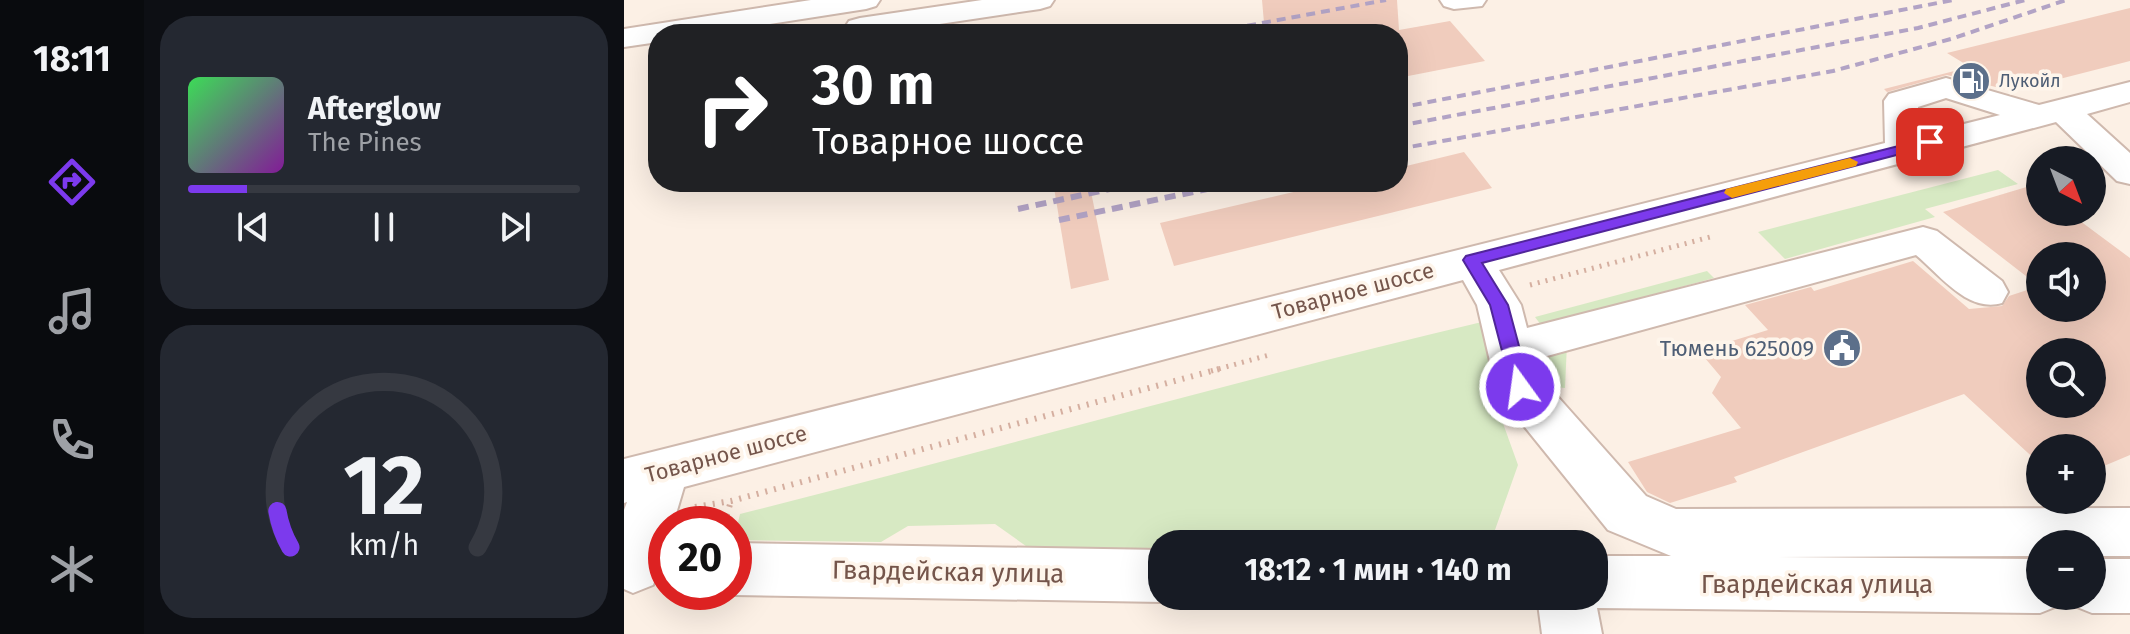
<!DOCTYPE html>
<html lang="ru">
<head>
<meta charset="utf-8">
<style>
	body { margin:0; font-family:"Fira Sans",sans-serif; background:#242831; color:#f1f3f6; height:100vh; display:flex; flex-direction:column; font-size:30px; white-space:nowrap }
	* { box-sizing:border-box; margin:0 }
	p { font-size:26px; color:#9ea1a6 }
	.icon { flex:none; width:44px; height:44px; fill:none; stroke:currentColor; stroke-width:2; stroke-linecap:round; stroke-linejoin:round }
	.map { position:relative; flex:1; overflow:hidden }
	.side { display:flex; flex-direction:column; gap:16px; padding:16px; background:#0d0f14; width:480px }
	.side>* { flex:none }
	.banner { position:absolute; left:24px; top:24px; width:760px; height:168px; border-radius:32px; box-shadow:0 8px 32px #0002; background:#202124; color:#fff; overflow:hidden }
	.needle { width:52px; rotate:138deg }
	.controls { position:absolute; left:1402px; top:146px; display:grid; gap:16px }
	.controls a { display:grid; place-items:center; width:80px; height:80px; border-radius:50%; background:#171b24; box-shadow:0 8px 32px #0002; font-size:40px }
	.speed { position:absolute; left:24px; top:506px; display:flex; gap:16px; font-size:40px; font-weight:700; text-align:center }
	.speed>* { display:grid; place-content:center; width:104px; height:104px; border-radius:50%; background:#171b24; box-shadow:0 8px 32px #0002; line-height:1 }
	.speed .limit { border:12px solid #d22; background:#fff; color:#111 }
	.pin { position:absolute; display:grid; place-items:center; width:68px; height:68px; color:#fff; margin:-34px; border-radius:16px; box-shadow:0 4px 12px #0006 }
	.me { position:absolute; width:88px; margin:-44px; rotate:346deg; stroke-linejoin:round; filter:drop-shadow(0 0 6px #0008) }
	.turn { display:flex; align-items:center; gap:28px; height:168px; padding:0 32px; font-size:36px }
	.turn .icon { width:104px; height:104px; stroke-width:2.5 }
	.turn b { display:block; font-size:56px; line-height:68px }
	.side .tile { flex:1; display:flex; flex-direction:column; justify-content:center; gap:12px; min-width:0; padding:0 28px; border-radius:32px; background:#242831 }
	.side .dial { align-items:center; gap:0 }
	.dial svg { height:208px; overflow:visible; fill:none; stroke:#363941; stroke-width:7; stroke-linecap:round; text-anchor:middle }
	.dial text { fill:#f1f3f6; stroke:none }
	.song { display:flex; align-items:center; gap:24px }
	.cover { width:96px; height:96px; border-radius:12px; background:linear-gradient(135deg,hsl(130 70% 55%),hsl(290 70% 35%)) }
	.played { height:8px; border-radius:4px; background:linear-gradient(90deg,#7c3aed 15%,#363941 15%) }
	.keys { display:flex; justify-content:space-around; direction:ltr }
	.trip { position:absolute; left:524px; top:530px; width:460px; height:80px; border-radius:32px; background:#171b24; box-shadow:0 8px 32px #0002; font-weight:700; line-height:80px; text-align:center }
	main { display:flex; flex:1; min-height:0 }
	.tabs { display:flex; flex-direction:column; width:144px; justify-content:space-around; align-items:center; background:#090b0e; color:#9ea1a6 }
	.tabs .icon { width:56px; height:56px }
	.tabs .current { color:#7c3aed }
	.tabs b { font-size:36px; color:#f1f3f6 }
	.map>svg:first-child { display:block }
	.green { fill:#d7e9c3 }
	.building { fill:#f0ccbd; fill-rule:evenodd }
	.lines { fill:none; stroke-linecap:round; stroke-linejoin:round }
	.minor-casing { stroke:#cfb9ae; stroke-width:4 }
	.path-far1 { stroke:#d5afa0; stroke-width:5; stroke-dasharray:2 6; stroke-linecap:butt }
	.path { stroke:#d5afa0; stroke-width:6; stroke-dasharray:2 7; stroke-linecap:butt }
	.minor { fill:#fff; fill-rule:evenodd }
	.rail-far1 { stroke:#b2a3c5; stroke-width:4; stroke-dasharray:9 6; stroke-linecap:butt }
	.rail { stroke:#b2a3c5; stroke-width:6; stroke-dasharray:11 7; stroke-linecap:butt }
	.route { fill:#7c3aed; stroke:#51269a; stroke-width:2 }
	.slow { fill:#f59e0b }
	.labels { text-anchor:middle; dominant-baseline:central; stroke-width:7; stroke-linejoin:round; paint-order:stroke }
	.far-service-label { font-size:18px; fill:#4e5e75; stroke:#fef5eb; text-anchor:start }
	.street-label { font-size:22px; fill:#74554b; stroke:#fef5eb }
	.service-label { font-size:22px; fill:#4e5e75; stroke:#fef5eb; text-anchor:end }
	.near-street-label { font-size:26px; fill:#74554b; stroke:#fef5eb }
</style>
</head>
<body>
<main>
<nav class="tabs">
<b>18:11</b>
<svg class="icon current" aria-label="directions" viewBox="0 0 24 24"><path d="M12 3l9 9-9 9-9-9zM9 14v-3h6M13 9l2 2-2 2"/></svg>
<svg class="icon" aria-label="music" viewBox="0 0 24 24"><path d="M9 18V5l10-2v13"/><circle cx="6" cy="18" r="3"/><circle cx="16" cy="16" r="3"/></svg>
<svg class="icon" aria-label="phone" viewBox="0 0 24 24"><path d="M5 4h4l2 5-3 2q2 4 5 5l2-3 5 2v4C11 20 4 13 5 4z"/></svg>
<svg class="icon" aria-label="climate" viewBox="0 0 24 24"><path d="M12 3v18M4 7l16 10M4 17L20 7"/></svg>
</nav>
<section class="side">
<div class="tile">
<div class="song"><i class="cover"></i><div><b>Afterglow</b><p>The Pines</p></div></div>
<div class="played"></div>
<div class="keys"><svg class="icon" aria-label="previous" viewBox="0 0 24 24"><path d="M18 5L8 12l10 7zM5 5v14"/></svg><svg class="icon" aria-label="pause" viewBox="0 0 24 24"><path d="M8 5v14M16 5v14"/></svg><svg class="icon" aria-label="next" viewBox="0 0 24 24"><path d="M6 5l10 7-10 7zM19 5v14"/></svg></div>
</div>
<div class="tile dial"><svg viewBox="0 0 100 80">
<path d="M14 69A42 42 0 1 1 86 69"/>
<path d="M14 69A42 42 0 0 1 9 55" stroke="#7c3aed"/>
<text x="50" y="56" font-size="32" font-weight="700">12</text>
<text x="50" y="72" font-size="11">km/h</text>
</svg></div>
</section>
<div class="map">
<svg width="1506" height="634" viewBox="0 0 1506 634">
	<rect width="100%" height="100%" fill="#fcf0e5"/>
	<g class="green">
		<path d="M 1374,170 L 1394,184 L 1301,209 L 1311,217 L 1161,259 L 1134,232 Z"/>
		<path d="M 1083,271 L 1090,278 L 917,325 L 911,317 Z"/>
		<path d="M 862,321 L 867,390 L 894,465 L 866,544 L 538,544 L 538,564 L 433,568 L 371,524 L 284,526 L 257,542 L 110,540 L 116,514 C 365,451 612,380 862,321 Z"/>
		<path d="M 943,344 L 941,388 L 920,386 L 906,360 Z"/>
	</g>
	<g class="building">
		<path d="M 638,0 L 773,0 L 775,30 L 826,21 L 861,61 L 774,78 L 774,34 L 641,34 Z"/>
		<path d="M 1506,8 L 1506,61 L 1388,91 L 1323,75 L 1263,92 L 1260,89 L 1346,67 L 1323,53 Z"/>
		<path d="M 840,152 L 868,188 L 550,266 L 536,223 L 712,182 L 774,182 L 774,168 Z"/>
		<path d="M 429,182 L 465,182 L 485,280 L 447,289 Z"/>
		<path d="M 1416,183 L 1416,212 L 1444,212 L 1506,258 L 1506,455 L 1468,471 L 1468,448 L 1416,448 L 1416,464 L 1340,394 L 1110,477 L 1113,482 L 1046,503 L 1023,492 L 1004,462 L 1117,428 L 1088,393 L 1097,377 L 1075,351 L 1144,330 L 1121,305 L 1187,287 L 1190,291 L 1289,261 L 1345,309 L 1378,306 L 1385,296 L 1415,286 L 1319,212 ZM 1416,256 L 1468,256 L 1468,308 L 1416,308 ZM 1416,352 L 1468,352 L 1468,404 L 1416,404 Z"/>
	</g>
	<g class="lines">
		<g class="minor-casing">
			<g id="minor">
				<path d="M 187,0 L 256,0 L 252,6 L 242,9 L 82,34 L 34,34 L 34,42 L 0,47 L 0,29 Z"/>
				<path d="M 358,0 L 430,0 L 426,6 L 416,9 L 249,34 L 225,33 L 221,27 L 225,21 L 236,18 Z"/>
				<path d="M 816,0 L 862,0 L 858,6 L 830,9 L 820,6 Z"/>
				<path d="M 1322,78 L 1415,105 L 1506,82 L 1506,102 L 1463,114 L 1506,153 L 1506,184 L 1493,181 L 1432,122 L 875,270 L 897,305 L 903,328 L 1299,227 L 1313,231 L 1378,281 L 1384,292 L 1378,303 C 1344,313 1317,276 1292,255 L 912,359 L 918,379 L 1022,496 L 1052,509 L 1506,508 L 1506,556 L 1468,556 L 1468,544 L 1416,544 L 1416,556 L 1144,557 L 1416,559 L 1416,596 L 1440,596 L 1436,605 L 1416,613 L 973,608 L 978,634 L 918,634 L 913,596 L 970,596 L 970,556 L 1047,556 L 984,530 L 879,400 L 872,387 L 853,305 L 839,280 L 60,487 L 49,524 L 42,524 L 42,550 L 29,585 L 9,593 L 0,589 L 0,510 L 3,502 L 0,503 L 0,459 L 1261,143 L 1260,101 L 1265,94 ZM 1322,98 L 1376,115 L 1296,135 L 1294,107 Z"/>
				<path d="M 110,543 L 538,550 L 538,596 L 554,596 L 538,602 L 110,595 L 103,592 L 110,592 Z"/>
				<path d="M 1468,559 L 1506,559 L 1506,613 L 1468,613 L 1448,605 L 1444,596 L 1468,596 Z"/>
			</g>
		</g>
		<g class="path-far1">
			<path d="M 906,285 L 1090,236"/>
			<path d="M 587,371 L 645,355"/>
		</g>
		<g class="path">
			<path d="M 71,507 L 107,501 L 595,369"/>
			<path d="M 100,524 L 107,501"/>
		</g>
		<use href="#minor" class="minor"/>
		<g class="rail-far1">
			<path d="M 579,34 L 762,0"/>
			<path d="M 774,108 L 1329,0"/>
			<path d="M 774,126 L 1294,28 L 1401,0"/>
			<path d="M 774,149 L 1209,71 L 1327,39 L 1442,0"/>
		</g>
		<g class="rail">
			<path d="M 394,209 L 518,182"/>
			<path d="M 435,220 L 617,182"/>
		</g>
	</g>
	<path class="route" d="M 1306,138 L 1311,139 L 1311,145 L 858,263 L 884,305 L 906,387 L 903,393 L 889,393 L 866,305 L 839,260 L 842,256 Z"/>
	<path class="slow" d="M 1226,158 L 1234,162 L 1232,166 L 1108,198 L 1100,193 L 1102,189 Z"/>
	<defs>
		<g id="fuel-disc" transform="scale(2)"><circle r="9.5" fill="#5c6f8a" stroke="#fef5eb"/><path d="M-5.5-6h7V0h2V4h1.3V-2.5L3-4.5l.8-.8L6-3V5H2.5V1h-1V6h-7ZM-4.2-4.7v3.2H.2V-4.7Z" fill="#fff"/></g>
		<g id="civic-disc" transform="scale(2)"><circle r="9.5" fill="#5c6f8a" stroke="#fef5eb"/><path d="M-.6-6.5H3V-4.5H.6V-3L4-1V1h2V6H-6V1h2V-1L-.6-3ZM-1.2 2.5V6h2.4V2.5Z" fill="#fff"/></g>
	</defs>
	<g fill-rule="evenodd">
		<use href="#fuel-disc" x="1347" y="81"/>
		<use href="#civic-disc" x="1218" y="348"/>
	</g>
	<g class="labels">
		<g class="far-service-label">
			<text x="1375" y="81">Лукойл</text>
		</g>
		<g class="street-label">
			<text transform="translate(729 291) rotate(-15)">Товарное шоссе</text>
			<text transform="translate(102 454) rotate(-15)">Товарное шоссе</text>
		</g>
		<g class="service-label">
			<text x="1190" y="348">Тюмень 625009</text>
		</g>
		<g class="near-street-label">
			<text transform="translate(324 572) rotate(1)">Гвардейская улица</text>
			<text x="1193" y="584">Гвардейская улица</text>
		</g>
	</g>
</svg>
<div class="controls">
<a><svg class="needle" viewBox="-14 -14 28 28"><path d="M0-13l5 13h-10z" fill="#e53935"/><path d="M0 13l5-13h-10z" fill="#9ea1a6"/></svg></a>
<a><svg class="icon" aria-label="sound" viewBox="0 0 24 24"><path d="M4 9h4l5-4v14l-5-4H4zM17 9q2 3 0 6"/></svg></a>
<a><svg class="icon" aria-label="search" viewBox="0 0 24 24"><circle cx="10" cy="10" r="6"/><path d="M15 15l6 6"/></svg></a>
<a>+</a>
<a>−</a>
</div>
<div class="speed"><div class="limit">20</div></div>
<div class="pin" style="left:1306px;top:142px;background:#d93025"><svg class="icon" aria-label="arrive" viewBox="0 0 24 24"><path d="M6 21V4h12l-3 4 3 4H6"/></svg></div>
<svg class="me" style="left:896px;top:387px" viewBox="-20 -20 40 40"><circle r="17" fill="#7c3aed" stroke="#fff" stroke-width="3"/><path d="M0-11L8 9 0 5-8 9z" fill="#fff"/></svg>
<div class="trip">18:12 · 1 мин · 140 m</div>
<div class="banner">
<div class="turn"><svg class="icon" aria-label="right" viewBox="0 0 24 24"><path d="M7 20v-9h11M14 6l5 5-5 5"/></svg><div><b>30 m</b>Товарное шоссе</div></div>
</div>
</div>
</main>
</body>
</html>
